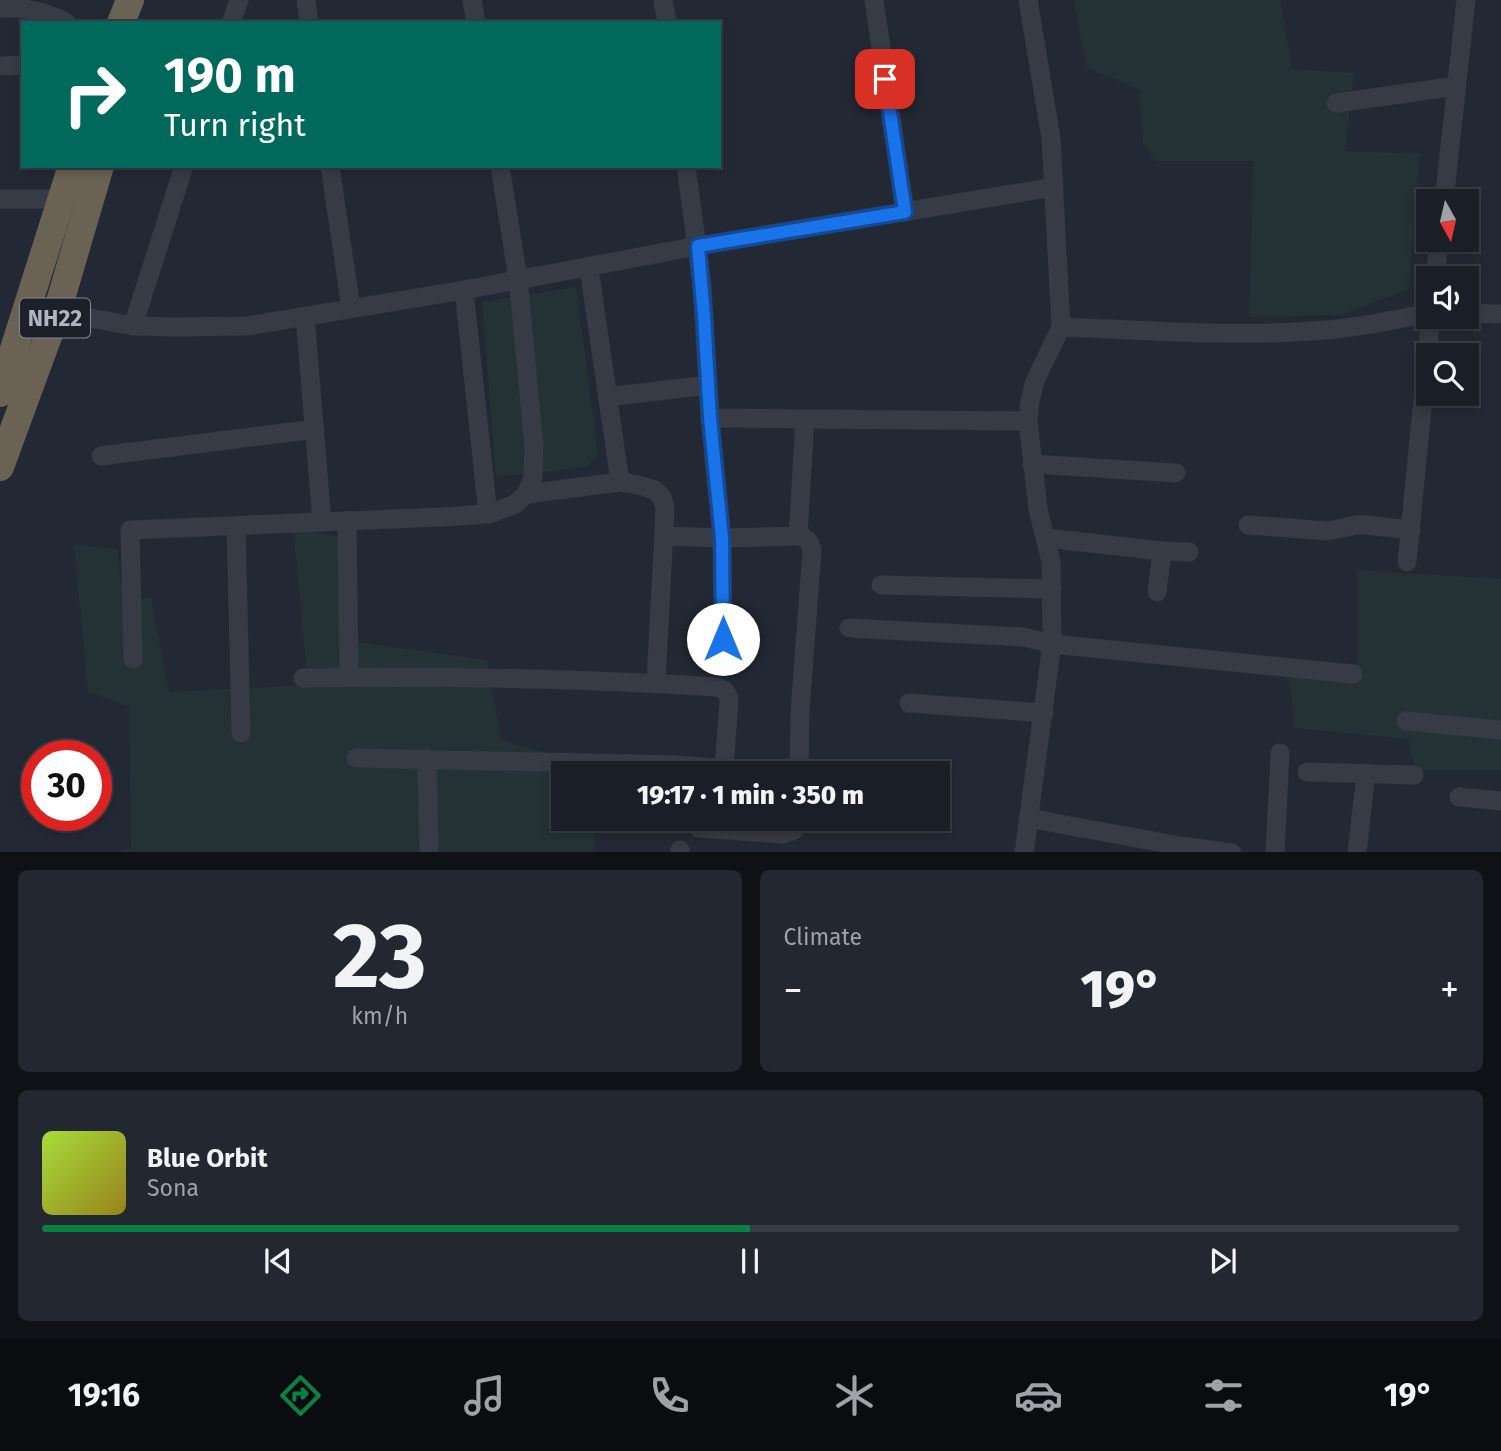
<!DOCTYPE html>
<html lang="en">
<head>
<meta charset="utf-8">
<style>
	body { margin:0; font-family:"Fira Sans",sans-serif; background:#23272f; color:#f1f3f6; height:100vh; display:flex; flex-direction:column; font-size:26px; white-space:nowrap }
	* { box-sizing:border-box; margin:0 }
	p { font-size:23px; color:#9fa2a7 }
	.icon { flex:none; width:38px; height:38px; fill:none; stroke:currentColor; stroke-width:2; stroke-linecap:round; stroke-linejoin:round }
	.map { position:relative; height:852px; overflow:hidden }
	.side { display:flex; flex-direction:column; gap:18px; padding:18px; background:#0e1115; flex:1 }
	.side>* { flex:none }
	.guide { position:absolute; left:21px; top:21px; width:700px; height:147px; border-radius:0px; box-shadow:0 4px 10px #0003,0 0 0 2px #383d44; background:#00695c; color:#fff; overflow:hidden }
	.needle { width:46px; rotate:172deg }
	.controls { position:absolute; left:1416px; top:189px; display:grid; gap:14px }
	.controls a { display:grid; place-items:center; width:63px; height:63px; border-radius:0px; background:#1a1f27; box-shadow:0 4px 10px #0003,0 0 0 2px #383d44; font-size:35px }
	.speed { position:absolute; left:21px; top:740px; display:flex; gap:14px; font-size:35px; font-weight:700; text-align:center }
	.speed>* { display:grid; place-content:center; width:91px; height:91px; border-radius:50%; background:#1a1f27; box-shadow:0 4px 10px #0003,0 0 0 2px #383d44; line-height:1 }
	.speed .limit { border:10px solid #d22; background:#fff; color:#111 }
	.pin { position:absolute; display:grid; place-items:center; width:60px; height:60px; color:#fff; margin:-30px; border-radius:14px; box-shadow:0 4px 10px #0006 }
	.me { position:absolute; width:77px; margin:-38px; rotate:0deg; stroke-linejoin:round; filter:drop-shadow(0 0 5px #0008) }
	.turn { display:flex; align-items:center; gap:24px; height:147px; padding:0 28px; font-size:32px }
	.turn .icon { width:91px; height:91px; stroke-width:2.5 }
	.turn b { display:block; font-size:49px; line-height:60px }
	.big { font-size:52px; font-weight:800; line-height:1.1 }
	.side .widget { flex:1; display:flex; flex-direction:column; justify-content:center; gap:10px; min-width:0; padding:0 24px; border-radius:10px; background:#23272f }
	.side .dial { align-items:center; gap:0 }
	.dial b { font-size:91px; line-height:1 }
	.song { display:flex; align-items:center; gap:21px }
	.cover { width:84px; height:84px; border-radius:10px; background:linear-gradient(135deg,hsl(80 70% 55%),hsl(50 70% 35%)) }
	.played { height:7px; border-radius:4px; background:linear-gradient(90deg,#0b8043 50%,#383d44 50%) }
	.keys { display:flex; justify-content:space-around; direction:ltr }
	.heat { display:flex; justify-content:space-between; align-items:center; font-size:38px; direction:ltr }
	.side .tiles { flex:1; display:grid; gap:18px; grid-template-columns:1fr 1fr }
	.widget:last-child { grid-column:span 2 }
	.trip { position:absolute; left:551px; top:761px; width:399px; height:70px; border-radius:0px; background:#1a1f27; box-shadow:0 4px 10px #0003,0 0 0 2px #383d44; font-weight:800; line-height:70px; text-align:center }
	.menu { display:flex; height:112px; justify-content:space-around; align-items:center; background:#0a0c10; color:#9fa2a7 }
	.menu .icon { width:49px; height:49px }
	.menu .active { color:#0b8043 }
	.menu b { font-size:32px; color:#f1f3f6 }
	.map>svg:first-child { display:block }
	.green { fill:#243235 }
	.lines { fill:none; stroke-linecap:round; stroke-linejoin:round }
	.minor { stroke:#363b45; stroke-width:19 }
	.highway { stroke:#6a6354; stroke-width:28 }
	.route-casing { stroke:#114b97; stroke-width:18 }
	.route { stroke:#1a73e8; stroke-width:12 }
	.labels { text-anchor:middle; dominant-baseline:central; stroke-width:7; stroke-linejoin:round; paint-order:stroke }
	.shield { fill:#1b2029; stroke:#838894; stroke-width:2 }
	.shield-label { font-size:23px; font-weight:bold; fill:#b0b5c2 }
</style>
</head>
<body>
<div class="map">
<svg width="1501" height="853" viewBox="0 0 1501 853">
	<rect width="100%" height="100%" fill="#232934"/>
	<g class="green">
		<path d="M 1074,0 L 1280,0 L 1292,69 L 1354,73 L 1345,151 L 1420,154 L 1408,289 L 1341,315 L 1249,317 L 1253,161 L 1156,161 L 1143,143 L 1139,90 L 1086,67 Z"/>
		<path d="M 576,287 L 598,455 L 586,467 L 496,477 L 482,302 Z"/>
		<path d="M 293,527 L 339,537 L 356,642 L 487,660 L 501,740 L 549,754 L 567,773 L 564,774 L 564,819 L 595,819 L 594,852 L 118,852 L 131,848 L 129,706 L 88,692 L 74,545 L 117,549 L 123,598 L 151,598 L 169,692 L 308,685 Z"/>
		<path d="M 1357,570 L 1501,579 L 1501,770 L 1415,770 L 1408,739 L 1295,728 L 1288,675 L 1357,679 Z"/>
	</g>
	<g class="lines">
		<g class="minor">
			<path d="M 306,0 L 309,23"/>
			<path d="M 472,0 L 476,23"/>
			<path d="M 663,0 L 667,23"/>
			<path d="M 874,0 L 905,212"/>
			<path d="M 0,8 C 23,7 47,12 67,23"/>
			<path d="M 231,23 L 239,0"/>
			<path d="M 0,66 L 23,65"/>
			<path d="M 1336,103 L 1457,86"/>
			<path d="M 330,166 L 351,308"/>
			<path d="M 686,166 L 702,285 L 710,418 L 1028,421"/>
			<path d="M 0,199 L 62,199"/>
			<path d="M 1444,201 L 1466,0"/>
			<path d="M 589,268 L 620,482"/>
			<path d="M 1435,278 L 1439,240"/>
			<path d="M 464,290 L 488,514"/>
			<path d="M 28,306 L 133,326 L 176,327 L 247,326 L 464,290 L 698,246 L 1054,187"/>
			<path d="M 1466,313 L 1501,314"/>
			<path d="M 305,316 L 322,522"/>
			<path d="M 133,326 L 184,166"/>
			<path d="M 1061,327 C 1144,330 1229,337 1312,331 C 1351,329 1390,321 1428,313"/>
			<path d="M 607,397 L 708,385"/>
			<path d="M 710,418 L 722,538 L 723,639"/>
			<path d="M 101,456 L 315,429"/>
			<path d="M 1032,464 L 1176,473"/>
			<path d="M 526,494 L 620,482 L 639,485 L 655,490 L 662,497 L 665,508 L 664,529 L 656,683"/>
			<path d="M 347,521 L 349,677"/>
			<path d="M 1248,525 L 1328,531 L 1356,525 L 1366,525 L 1411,530"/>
			<path d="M 236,526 L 241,733"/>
			<path d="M 664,536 L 722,538 L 798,536 L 805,420"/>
			<path d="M 798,536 C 807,538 810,541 812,550 L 800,712 L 799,774"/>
			<path d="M 1046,538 L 1162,551 L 1189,552"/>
			<path d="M 1407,562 L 1431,317"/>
			<path d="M 881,585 L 1052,589"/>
			<path d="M 1157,592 L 1162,551"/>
			<path d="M 849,628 L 1024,637 L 1052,644 L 1353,674"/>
			<path d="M 133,659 L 130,530 L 442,517 L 488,514 L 514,505 L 526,494 L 533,478 L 534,446 L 518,279 L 500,166"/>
			<path d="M 303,678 C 441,676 579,678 717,687 C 725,690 728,693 729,701 L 724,768"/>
			<path d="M 909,703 L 1044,713"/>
			<path d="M 1406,721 L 1501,730"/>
			<path d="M 356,758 L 675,765 L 797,774"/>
			<path d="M 427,759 L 429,853"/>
			<path d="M 1307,772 L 1414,775"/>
			<path d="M 1459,797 L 1501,801"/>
			<path d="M 1028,818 L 1180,846 L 1232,853"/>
			<path d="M 699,828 L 783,834 L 794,830 L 797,819"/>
			<path d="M 680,853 L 680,850"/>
			<path d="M 1024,853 L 1052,644 L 1051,562 L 1038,509 L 1028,421 L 1030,401 L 1035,381 L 1061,327 L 1051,138 L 1028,0"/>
			<path d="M 1275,853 L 1280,753"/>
			<path d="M 1357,853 L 1366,773"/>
		</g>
		<g class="highway">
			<path d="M 121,23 L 130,0"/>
			<path d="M 0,393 L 72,166"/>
			<path d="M 0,467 L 57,312 L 100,166"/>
		</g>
	</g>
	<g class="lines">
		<g class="route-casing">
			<path id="route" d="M 723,639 L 722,538 L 710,418 L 704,316 L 698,246 L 905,212 L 885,79"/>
		</g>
		<use href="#route" class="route"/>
	</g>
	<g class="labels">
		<rect class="shield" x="20" y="298.5" width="70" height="39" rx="5"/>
		<g class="shield-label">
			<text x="55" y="318">NH22</text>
		</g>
	</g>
</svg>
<div class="controls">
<a><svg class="needle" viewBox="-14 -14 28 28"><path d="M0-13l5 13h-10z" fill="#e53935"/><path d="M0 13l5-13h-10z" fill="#9fa2a7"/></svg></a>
<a><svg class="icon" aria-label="sound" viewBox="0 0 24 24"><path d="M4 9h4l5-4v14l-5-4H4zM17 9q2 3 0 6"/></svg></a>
<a><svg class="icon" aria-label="search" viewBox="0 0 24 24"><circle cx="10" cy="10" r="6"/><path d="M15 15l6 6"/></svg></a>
</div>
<div class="speed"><div class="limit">30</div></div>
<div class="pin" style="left:885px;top:79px;background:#d93025"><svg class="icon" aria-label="arrive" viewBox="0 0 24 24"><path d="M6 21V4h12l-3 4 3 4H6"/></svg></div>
<svg class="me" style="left:723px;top:639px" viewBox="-20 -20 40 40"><circle r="19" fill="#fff"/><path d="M0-13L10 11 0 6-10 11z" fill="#1a73e8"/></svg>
<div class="trip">19:17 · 1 min · 350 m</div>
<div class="guide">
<div class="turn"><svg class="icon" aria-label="right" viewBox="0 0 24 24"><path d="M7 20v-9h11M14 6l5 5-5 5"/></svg><div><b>190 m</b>Turn right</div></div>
</div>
</div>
<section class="side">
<div class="tiles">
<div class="widget dial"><b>23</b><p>km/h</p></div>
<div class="widget"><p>Climate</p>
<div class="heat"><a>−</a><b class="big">19°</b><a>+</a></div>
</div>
<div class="widget">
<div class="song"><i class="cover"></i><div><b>Blue Orbit</b><p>Sona</p></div></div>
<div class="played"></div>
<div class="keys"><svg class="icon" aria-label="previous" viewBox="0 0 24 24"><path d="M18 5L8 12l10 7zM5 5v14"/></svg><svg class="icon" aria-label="pause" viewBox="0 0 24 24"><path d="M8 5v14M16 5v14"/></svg><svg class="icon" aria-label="next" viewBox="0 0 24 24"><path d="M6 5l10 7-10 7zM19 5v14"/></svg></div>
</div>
</div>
</section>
<nav class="menu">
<b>19:16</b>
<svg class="icon active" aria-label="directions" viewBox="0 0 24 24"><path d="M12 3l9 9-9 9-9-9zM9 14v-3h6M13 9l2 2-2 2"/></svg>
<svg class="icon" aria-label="music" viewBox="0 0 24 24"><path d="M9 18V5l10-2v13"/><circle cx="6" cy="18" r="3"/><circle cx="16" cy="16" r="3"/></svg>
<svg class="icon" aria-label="phone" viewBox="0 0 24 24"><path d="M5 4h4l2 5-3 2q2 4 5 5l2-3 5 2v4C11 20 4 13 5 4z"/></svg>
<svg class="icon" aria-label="climate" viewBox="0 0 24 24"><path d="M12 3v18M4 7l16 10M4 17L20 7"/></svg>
<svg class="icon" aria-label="car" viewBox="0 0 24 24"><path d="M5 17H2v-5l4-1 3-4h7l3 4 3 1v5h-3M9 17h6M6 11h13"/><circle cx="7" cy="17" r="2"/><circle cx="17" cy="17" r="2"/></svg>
<svg class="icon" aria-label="filters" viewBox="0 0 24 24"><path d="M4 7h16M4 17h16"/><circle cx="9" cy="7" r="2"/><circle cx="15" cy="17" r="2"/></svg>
<b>19°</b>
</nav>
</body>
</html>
